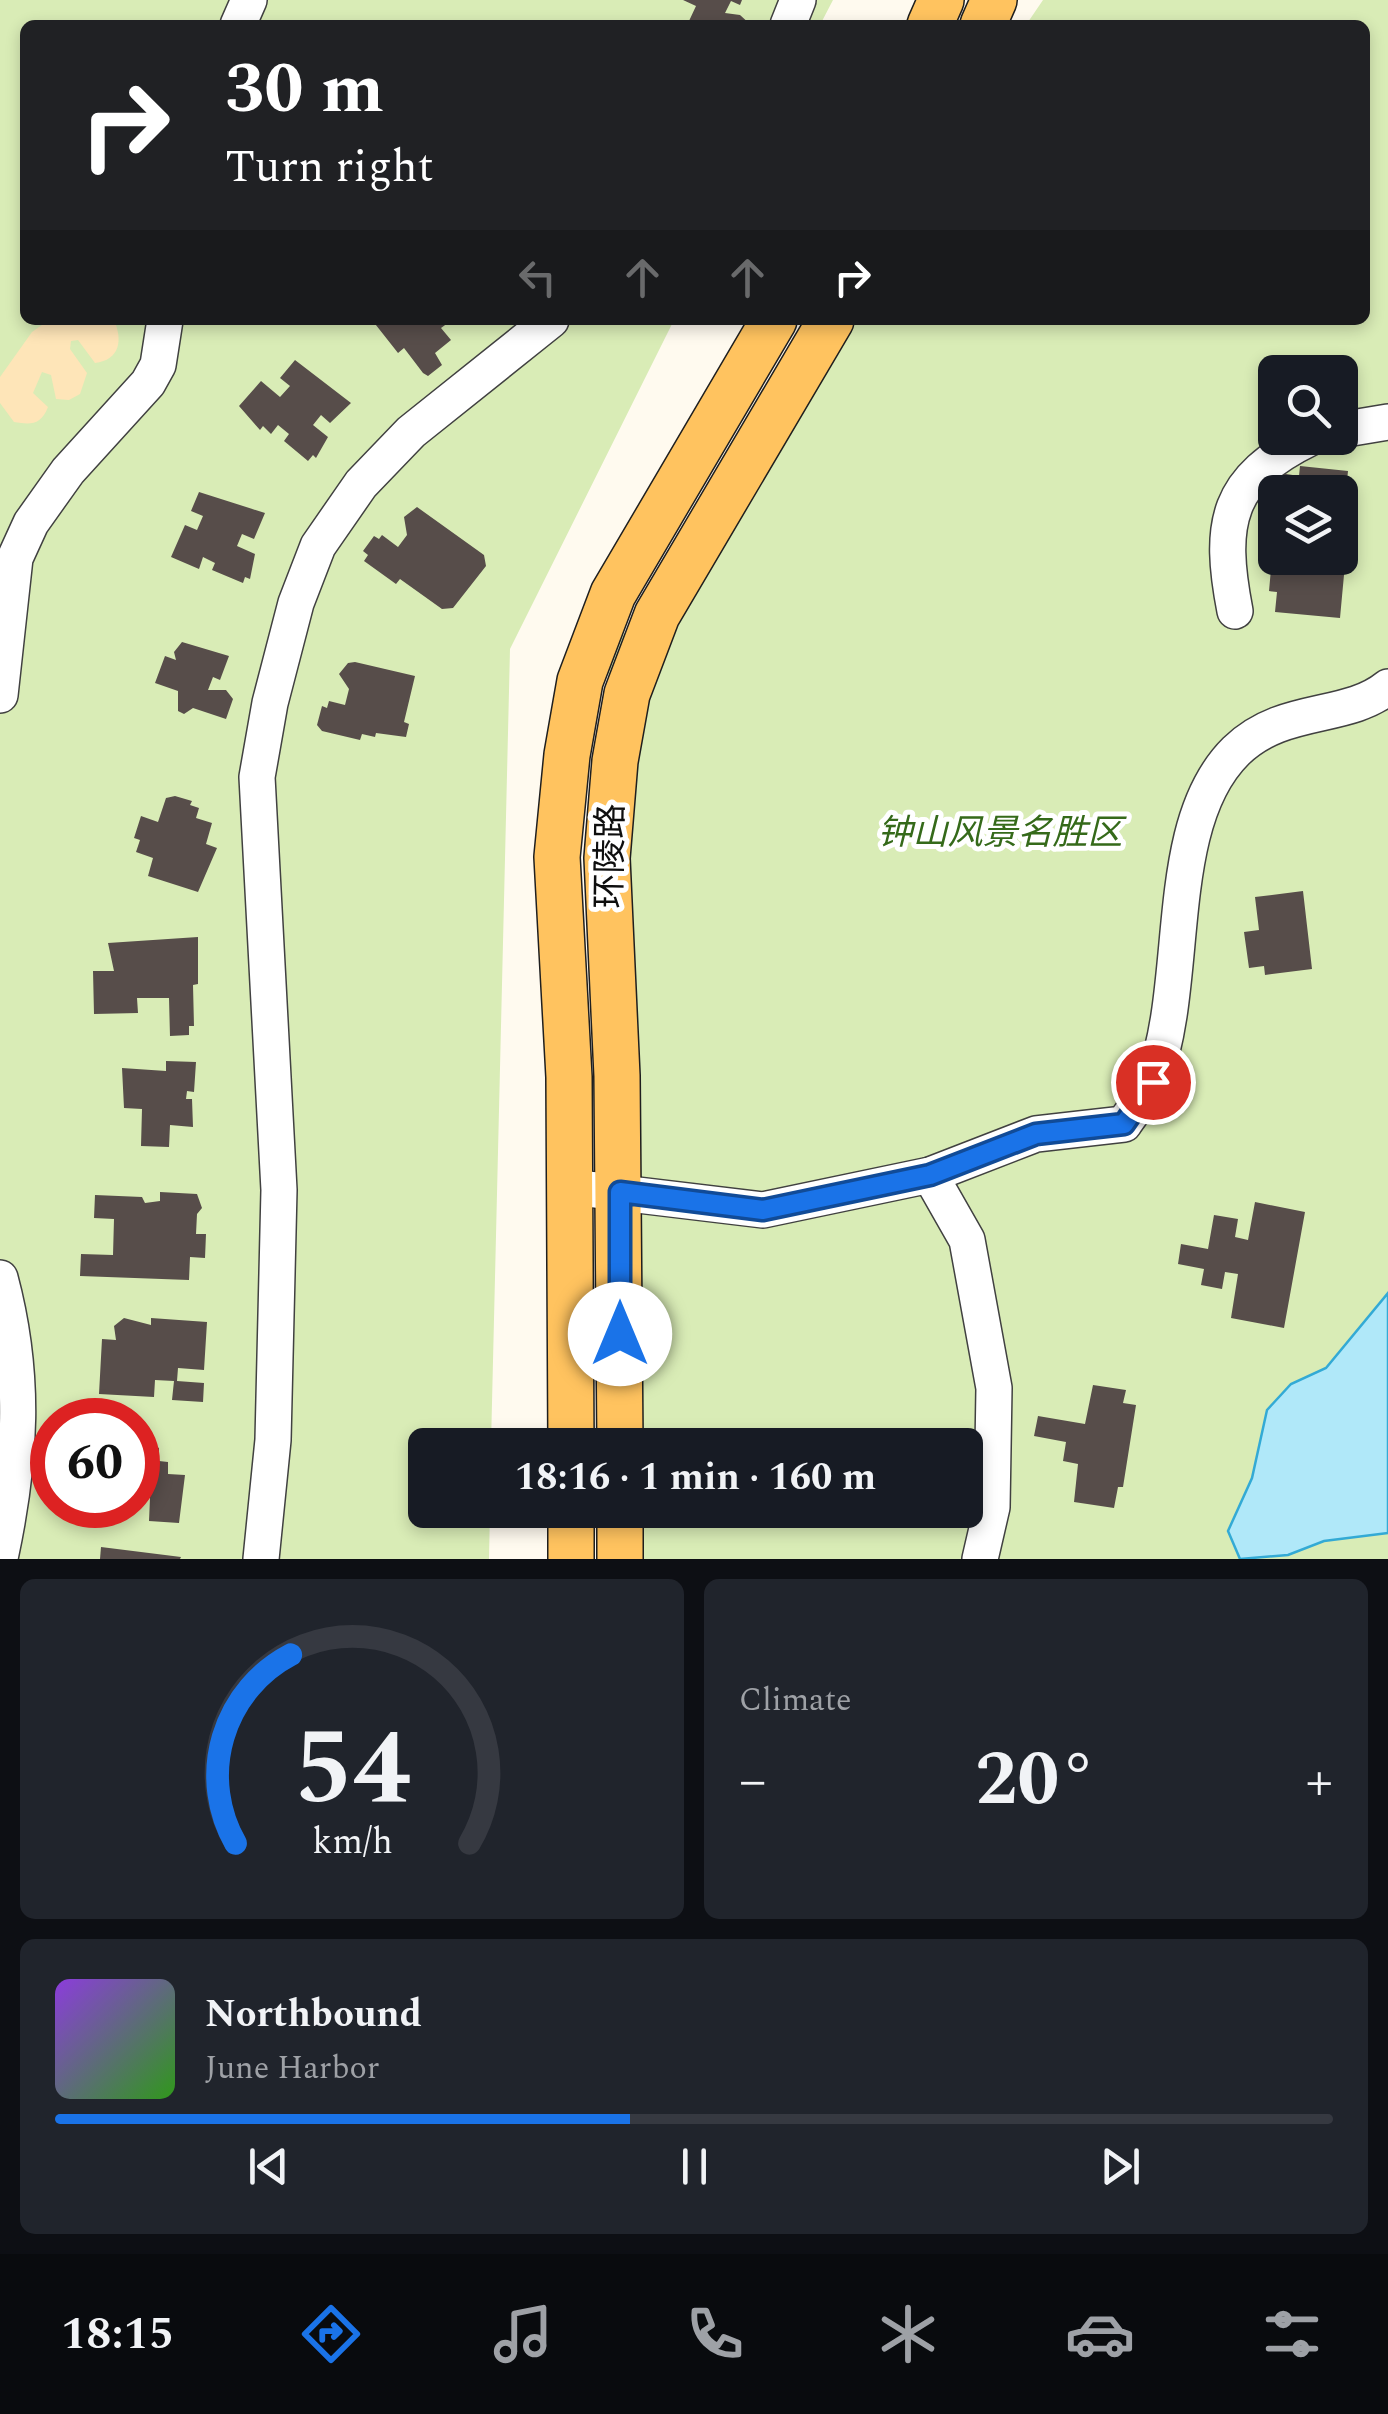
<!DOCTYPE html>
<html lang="en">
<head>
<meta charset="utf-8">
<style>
	body { margin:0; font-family:Spectral,"Noto Sans SC",serif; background:#20242c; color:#f1f3f6; height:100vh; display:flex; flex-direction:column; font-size:38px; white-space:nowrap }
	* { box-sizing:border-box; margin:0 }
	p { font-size:32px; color:#9ea1a6 }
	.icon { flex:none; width:55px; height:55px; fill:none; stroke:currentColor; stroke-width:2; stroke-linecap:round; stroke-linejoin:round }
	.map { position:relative; height:1559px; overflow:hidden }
	.drawer { display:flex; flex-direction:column; gap:20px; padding:20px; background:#0d0f14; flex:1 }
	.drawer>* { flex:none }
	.guide { position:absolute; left:20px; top:20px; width:1350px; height:305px; border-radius:15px; box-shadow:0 5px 15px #0003; background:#202124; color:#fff; overflow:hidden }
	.buttons { position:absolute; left:1258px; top:355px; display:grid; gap:20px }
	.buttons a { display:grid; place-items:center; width:100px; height:100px; border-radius:15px; background:#171b24; box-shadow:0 5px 15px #0003; font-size:50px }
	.speed { position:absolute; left:30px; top:1398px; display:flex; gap:20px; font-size:50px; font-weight:700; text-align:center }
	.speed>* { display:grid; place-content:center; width:130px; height:130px; border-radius:50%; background:#171b24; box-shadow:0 5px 15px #0003; line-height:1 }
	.speed .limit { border:15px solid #d22; background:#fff; color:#111 }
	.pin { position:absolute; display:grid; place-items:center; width:85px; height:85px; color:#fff; margin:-42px; border:5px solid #fff; border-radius:50%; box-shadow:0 2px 10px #0007 }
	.me { position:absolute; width:110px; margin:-55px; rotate:0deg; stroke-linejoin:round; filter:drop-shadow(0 0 8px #0008) }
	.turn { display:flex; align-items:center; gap:35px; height:210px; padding:0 40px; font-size:45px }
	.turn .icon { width:130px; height:130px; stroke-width:2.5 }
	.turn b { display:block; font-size:70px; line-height:85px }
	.lanes { display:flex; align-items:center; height:95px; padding:0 40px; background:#0003; justify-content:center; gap:50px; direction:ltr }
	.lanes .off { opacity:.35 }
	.big { font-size:75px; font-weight:700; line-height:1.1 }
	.drawer .tile { flex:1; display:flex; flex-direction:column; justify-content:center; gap:15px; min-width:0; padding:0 35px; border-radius:15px; background:#20242c }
	.drawer .dial { align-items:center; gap:0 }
	.dial svg { height:260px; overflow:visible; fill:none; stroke:#363941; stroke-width:7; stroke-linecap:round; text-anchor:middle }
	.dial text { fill:#f1f3f6; stroke:none }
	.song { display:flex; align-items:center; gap:30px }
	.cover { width:120px; height:120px; border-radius:15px; background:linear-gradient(135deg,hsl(270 70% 55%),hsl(110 70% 35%)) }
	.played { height:10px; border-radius:5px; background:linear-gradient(90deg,#1a73e8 45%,#363941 45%) }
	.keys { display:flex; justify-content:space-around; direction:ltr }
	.heat { display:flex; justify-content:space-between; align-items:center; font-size:55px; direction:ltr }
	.drawer .tiles { flex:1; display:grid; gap:20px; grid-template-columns:1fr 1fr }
	.tile:last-child { grid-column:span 2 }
	.trip { position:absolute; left:408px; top:1428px; width:575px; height:100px; border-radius:15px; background:#171b24; box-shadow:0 5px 15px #0003; font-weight:700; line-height:100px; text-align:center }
	.menu { display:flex; height:160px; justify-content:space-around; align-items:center; background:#090b0e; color:#9ea1a6 }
	.menu .icon { width:70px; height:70px }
	.menu .selected { color:#1a73e8 }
	.menu b { font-size:45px; color:#f1f3f6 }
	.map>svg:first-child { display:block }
	.green { fill:#d9ecb6; fill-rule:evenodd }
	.sand { fill:#fee5b8 }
	.water { fill:#b0e8f9; stroke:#33aad5; stroke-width:2.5 }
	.building { fill:#574d4a }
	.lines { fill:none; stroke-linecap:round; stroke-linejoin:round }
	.minor-casing { stroke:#414141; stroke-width:38 }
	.major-casing { stroke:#1f1f1f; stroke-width:48 }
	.minor { stroke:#fff; stroke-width:35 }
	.major { stroke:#ffc35f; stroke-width:45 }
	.route-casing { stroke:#114b97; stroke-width:25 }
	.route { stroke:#1a73e8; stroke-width:18 }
	.labels { text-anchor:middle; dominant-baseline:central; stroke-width:10; stroke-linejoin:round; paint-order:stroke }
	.park-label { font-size:35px; font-style:italic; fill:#356a1a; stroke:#fff }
	.street-label { font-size:35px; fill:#0e0e0e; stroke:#fff }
</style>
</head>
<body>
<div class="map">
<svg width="1388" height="1559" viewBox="0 0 1388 1559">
	<rect width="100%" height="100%" fill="#fffaef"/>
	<g class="green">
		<path d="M 0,0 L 833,0 L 820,25 L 25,25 L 25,320 L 674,320 L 510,649 L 491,1445 L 425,1445 L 425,1510 L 490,1510 L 489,1559 L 0,1559 ZM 52,1420 L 138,1420 L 138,1505 L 52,1505 Z"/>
		<path d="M 1043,0 L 1388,0 L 1388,1559 L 615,1559 L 616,1510 L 965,1510 L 965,1445 L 618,1445 L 608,658 L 831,320 L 1365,320 L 1365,25 L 1026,25 ZM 1275,372 L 1340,372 L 1340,438 L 1275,438 ZM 1275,492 L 1340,492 L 1340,558 L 1275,558 Z"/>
	</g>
	<path class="sand" d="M 49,320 L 114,320 C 123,340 120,360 95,363 L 78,340 L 71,341 L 70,349 L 87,373 L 80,394 L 69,400 L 56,399 L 51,375 L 42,372 L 33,393 L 48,407 C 41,425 31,425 14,422 L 0,403 L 0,377 L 32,332 Z"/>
	<path class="water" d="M 1388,1293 L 1388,1533 L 1324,1541 L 1288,1555 L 1240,1559 L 1228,1531 L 1252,1478 L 1267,1410 L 1291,1384 L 1326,1368 Z"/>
	<g class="building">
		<path d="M 683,0 L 742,0 L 740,5 L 731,1 L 725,13 L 740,15 L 751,25 L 692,25 L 689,21 L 696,6 Z"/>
		<path d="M 372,320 L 452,320 L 441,328 L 451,340 L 435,353 L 442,365 L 428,376 L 423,373 L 404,348 L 398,353 Z"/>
		<path d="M 295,360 L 351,403 L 330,423 L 321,415 L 313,425 L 328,437 L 316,458 L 313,455 L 308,461 L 284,441 L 289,434 L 278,425 L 271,434 L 263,426 L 260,430 L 239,406 L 261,381 L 280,397 L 290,386 L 280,378 Z"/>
		<path d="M 1300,466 L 1348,471 L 1343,520 L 1349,521 L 1340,618 L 1275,612 L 1277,592 L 1269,591 L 1272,558 L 1340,558 L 1340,492 L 1278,492 L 1280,473 L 1299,476 Z"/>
		<path d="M 199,492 L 265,513 L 254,539 L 242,534 L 237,546 L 255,554 L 250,579 L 245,577 L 243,583 L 212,570 L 215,563 L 203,557 L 199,569 L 171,557 L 185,525 L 197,530 L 203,516 L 191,511 Z"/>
		<path d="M 1270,494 L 1275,495 L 1275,532 L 1266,531 Z"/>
		<path d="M 417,507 L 484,555 L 486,566 L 453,608 L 442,609 L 400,579 L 396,584 L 364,561 L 368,555 L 363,551 L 374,536 L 379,539 L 382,535 L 398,547 L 407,535 L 404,517 Z"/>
		<path d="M 182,642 L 229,656 L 220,680 L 213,677 L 208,690 L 226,690 L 233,699 L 226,719 L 193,708 L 184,714 L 178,711 L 178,691 L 155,683 L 165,656 L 176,660 L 174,652 Z"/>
		<path d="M 355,662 L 415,676 L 404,722 L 409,724 L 406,737 L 376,733 L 375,737 L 362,734 L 360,740 L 322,731 L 317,725 L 322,706 L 327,708 L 329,701 L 345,705 L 349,689 L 339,674 L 348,663 Z"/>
		<path d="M 175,796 L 192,801 L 190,805 L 199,808 L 196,818 L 212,823 L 206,844 L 217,848 L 198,892 L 148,876 L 153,858 L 136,852 L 140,840 L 134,838 L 141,816 L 158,822 L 166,798 Z"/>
		<path d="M 1303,891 L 1312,969 L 1265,975 L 1264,966 L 1249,968 L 1244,932 L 1259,930 L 1255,897 Z"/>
		<path d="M 198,937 L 198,984 L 193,985 L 194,1026 L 189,1026 L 189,1035 L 170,1036 L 169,998 L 137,998 L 138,1013 L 94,1014 L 93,971 L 114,971 L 108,943 Z"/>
		<path d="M 166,1061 L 196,1062 L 194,1092 L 187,1091 L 186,1099 L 192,1099 L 193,1127 L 170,1125 L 169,1147 L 141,1146 L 142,1109 L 124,1108 L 122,1068 L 166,1071 Z"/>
		<path d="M 160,1192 L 197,1194 L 202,1208 L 197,1214 L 196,1234 L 206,1234 L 205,1258 L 190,1257 L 189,1280 L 80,1276 L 81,1254 L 113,1255 L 114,1219 L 94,1218 L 95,1195 L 142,1197 L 145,1203 L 160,1201 Z"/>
		<path d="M 1255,1202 L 1305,1212 L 1284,1328 L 1231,1318 L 1238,1274 L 1225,1272 L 1222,1289 L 1201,1285 L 1204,1269 L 1178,1264 L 1181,1244 L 1208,1249 L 1214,1215 L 1238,1219 L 1235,1237 L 1248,1240 Z"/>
		<path d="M 124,1318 L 151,1325 L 151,1318 L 207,1322 L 204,1370 L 178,1368 L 177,1381 L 204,1383 L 203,1402 L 172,1400 L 174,1381 L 155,1380 L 154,1397 L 99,1394 L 102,1339 L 116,1340 L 114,1326 Z"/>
		<path d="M 1093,1385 L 1126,1390 L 1123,1403 L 1136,1405 L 1123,1487 L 1118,1487 L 1114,1508 L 1074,1502 L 1078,1464 L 1063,1461 L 1066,1442 L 1034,1436 L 1038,1416 L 1085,1424 Z"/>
		<path d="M 143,1441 L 159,1448 L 159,1461 L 168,1462 L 168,1474 L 185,1475 L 179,1523 L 149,1521 L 150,1498 L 141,1497 L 138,1507 L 138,1442 Z"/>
		<path d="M 101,1505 L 129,1505 L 129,1510 L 101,1508 Z"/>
		<path d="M 101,1547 L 181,1557 L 180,1559 L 100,1559 Z"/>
	</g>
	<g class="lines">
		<g class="minor-casing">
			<g id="minor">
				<path d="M 238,25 L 249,0"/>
				<path d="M 788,25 L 798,0"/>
				<path d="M 1340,430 L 1388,422"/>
				<path d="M 1235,611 C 1218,523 1226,479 1310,438"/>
				<path d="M 0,695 L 15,558 L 31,523 L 68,471 L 148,383 L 158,365 L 165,320"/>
				<path d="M 930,1175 L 967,1240 L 994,1388 L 992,1507 L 980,1559"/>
				<path d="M 571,1187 L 763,1210 L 930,1175 L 1036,1134 L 1124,1124 C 1133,1110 1147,1095 1153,1080 C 1191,982 1161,825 1236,751 C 1283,705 1346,721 1388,687"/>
				<path d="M 0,1278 C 26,1375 21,1461 0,1558"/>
				<path d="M 261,1559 L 273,1440 L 279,1190 L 257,777 L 270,703 L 296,603 L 318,546 L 361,484 L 411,432 L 551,320"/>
			</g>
		</g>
		<g class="major-casing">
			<g id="major">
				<path d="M 930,25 L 941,0"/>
				<path d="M 983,25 L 994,0"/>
				<path d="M 571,1445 L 569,1077 L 557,857 L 567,755 L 580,681 L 613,594 L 774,320"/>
				<path d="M 620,1445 L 617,1076 L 607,858 L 615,761 L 627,694 L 657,615 L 831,320"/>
				<path d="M 571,1559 L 571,1510"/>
				<path d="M 620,1559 L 620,1510"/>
			</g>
		</g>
		<use href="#minor" class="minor"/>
		<use href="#major" class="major"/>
	</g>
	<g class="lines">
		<g class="route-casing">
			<path id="route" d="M 620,1334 L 620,1192 L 763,1210 L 930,1175 L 1036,1134 L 1124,1124 L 1153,1082"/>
		</g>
		<use href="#route" class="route"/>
	</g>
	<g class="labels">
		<g class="park-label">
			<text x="1000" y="833">钟山风景名胜区</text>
		</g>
		<g class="street-label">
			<text transform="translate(611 856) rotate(-89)">环陵路</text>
		</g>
	</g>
</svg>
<div class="buttons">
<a><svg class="icon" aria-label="search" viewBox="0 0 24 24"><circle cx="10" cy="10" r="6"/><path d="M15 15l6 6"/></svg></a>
<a><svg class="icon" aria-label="layers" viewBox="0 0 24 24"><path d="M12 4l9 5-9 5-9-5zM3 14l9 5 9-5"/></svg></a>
</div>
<div class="speed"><div class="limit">60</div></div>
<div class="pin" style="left:1153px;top:1082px;background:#d93025"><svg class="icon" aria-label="arrive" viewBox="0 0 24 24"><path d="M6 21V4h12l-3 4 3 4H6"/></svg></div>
<svg class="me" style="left:620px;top:1334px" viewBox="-20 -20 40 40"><circle r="19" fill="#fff"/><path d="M0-13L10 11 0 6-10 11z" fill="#1a73e8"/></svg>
<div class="trip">18:16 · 1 min · 160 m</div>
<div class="guide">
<div class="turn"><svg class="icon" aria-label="right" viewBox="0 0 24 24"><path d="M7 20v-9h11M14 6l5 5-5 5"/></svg><div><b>30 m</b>Turn right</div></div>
<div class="lanes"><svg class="icon off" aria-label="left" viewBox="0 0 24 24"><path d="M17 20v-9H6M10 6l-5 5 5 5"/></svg><svg class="icon off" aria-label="ahead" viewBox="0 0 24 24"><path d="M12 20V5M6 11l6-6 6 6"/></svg><svg class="icon off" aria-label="ahead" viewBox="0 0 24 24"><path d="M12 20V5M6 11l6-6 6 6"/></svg><svg class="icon" aria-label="right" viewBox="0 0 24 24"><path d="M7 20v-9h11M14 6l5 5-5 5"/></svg></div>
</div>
</div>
<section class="drawer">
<div class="tiles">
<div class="tile dial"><svg viewBox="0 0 100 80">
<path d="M14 69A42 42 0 1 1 86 69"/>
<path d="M14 69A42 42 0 0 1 31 11" stroke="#1a73e8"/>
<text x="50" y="56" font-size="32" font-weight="700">54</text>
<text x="50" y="72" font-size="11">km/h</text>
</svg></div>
<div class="tile"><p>Climate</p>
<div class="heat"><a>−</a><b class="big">20°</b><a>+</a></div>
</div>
<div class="tile">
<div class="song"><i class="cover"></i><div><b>Northbound</b><p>June Harbor</p></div></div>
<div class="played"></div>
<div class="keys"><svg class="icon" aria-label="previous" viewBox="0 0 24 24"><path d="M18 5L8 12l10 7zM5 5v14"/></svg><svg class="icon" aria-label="pause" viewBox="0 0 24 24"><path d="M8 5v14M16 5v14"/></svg><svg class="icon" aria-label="next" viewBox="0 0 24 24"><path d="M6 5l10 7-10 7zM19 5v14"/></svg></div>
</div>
</div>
</section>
<nav class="menu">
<b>18:15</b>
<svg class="icon selected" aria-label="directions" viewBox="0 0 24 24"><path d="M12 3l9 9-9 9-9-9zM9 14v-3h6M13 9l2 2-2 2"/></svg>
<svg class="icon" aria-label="music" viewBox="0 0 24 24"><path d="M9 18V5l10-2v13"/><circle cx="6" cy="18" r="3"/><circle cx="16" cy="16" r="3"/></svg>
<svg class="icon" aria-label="phone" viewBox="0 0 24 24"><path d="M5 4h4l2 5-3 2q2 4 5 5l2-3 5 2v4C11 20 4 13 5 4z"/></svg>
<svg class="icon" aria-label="climate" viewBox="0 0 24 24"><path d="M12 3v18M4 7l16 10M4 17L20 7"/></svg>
<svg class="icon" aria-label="car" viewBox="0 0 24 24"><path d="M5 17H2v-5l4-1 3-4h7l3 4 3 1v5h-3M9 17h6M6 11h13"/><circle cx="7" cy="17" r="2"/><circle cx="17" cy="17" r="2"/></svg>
<svg class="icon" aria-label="filters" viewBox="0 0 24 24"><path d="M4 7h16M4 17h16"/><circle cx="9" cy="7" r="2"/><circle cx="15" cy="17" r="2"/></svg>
</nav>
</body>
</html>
